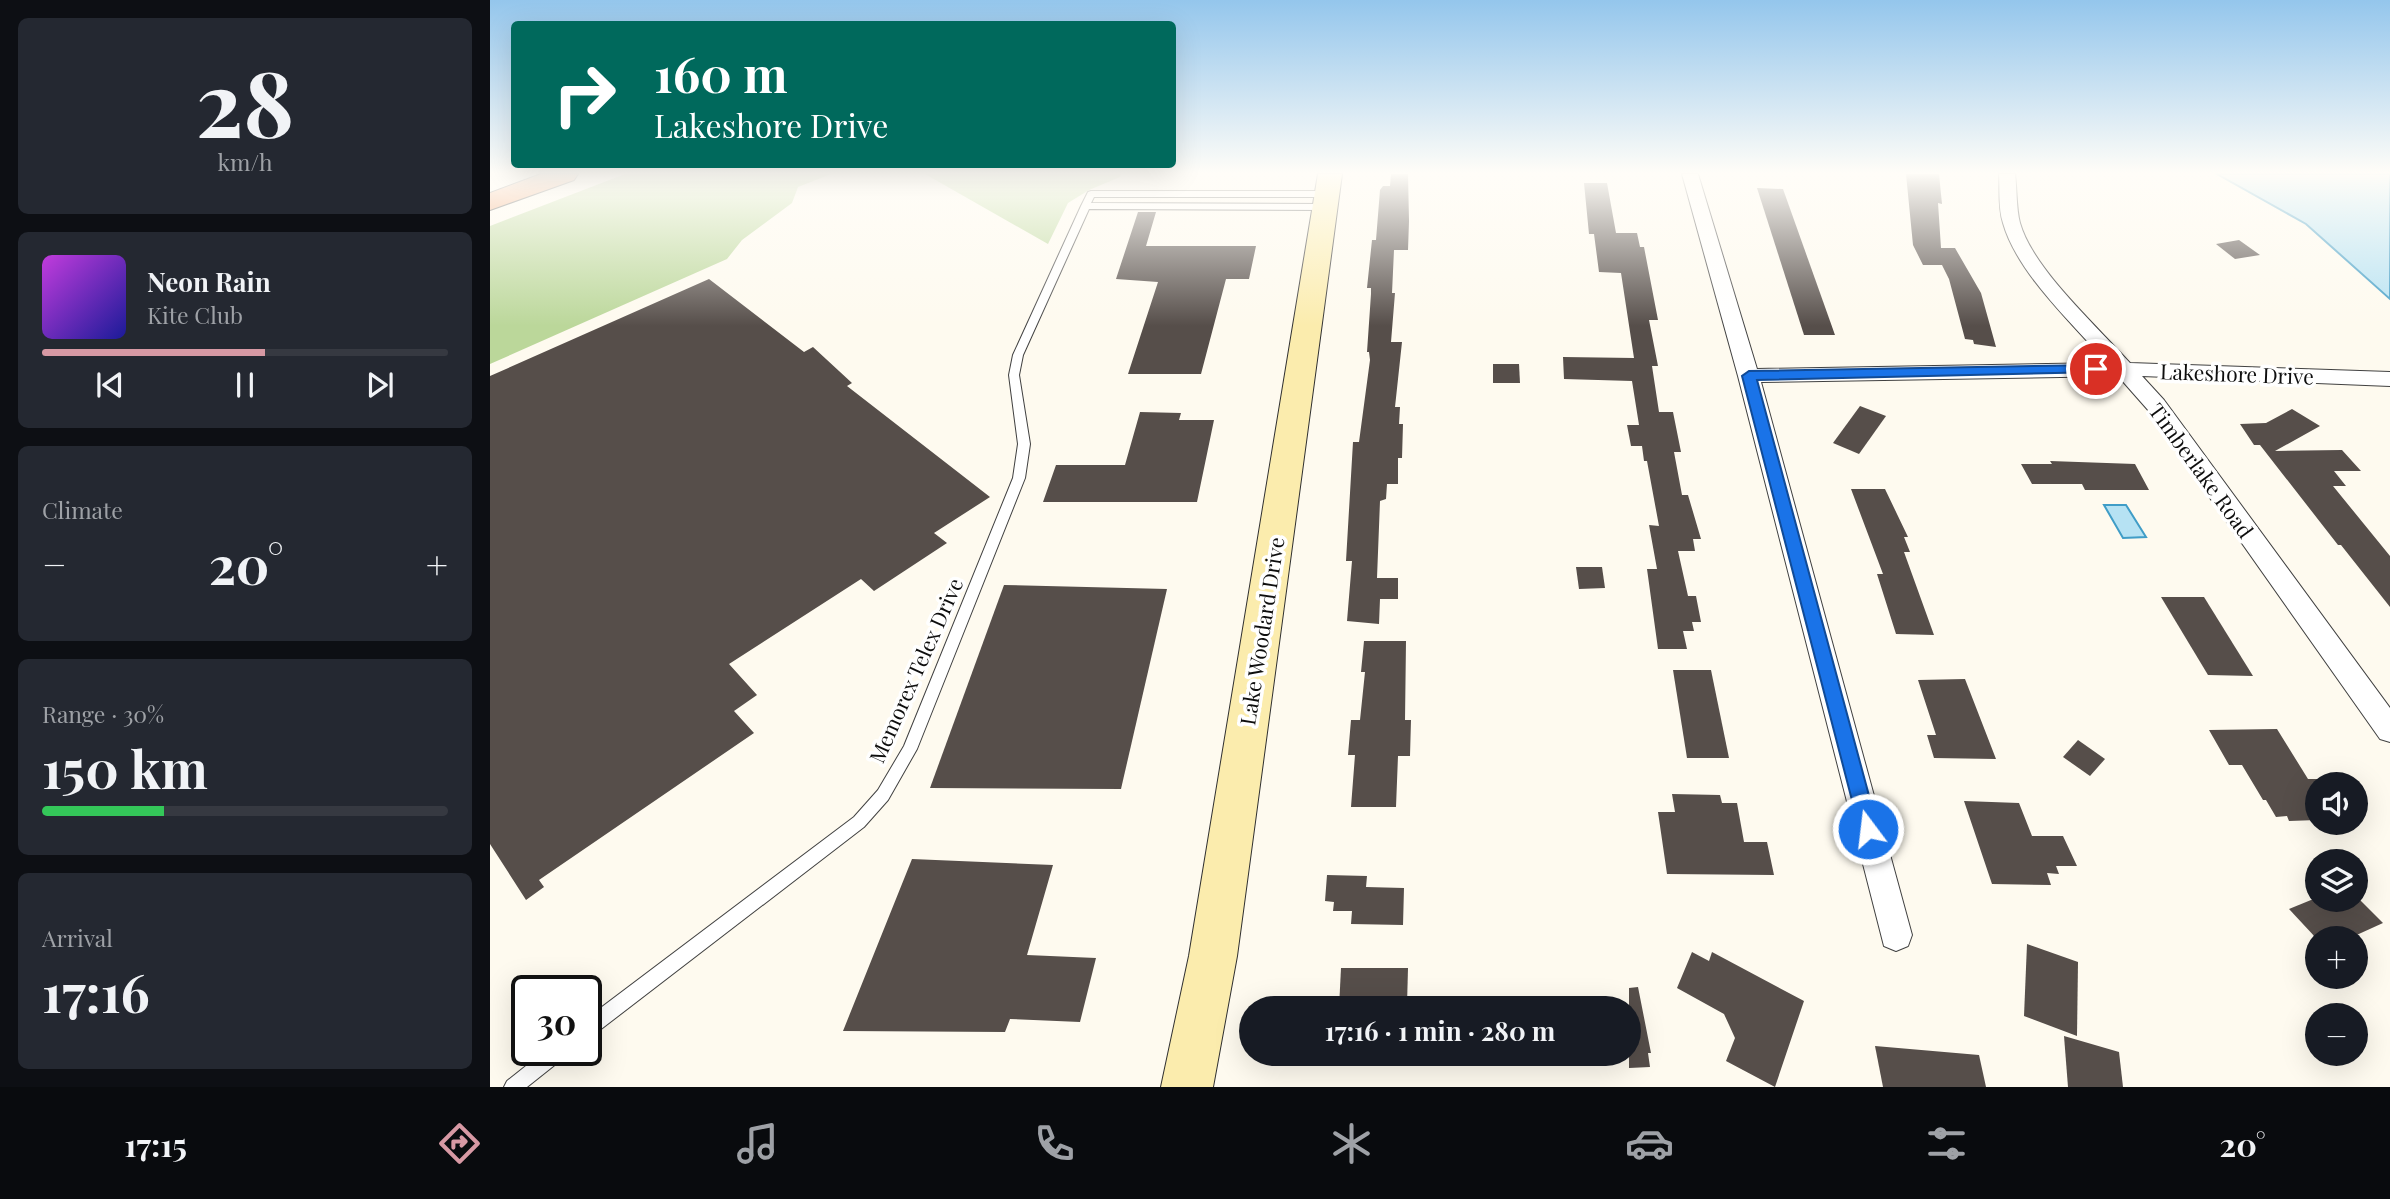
<!DOCTYPE html>
<html lang="en">
<head>
<meta charset="utf-8">
<style>
	body { margin:0; font-family:"Playfair Display",serif; background:#242831; color:#f1f3f6; height:100vh; display:flex; flex-direction:column; font-size:26px; white-space:nowrap }
	* { box-sizing:border-box; margin:0 }
	p { font-size:23px; color:#9ea1a6 }
	.icon { flex:none; width:38px; height:38px; fill:none; stroke:currentColor; stroke-width:2; stroke-linecap:round; stroke-linejoin:round }
	.map { position:relative; flex:1; overflow:hidden }
	.drawer { display:flex; flex-direction:column; gap:18px; padding:18px; background:#0d0f14; width:490px }
	.drawer>* { flex:none }
	.top-card { position:absolute; left:21px; top:21px; width:665px; height:147px; border-radius:7px; box-shadow:0 7px 28px #0002; background:#00695c; color:#fff; overflow:hidden }
	.buttons { position:absolute; left:1815px; top:772px; display:grid; gap:14px }
	.buttons a { display:grid; place-items:center; width:63px; height:63px; border-radius:50%; background:#171b24; box-shadow:0 7px 28px #0002; font-size:35px }
	.speed { position:absolute; left:21px; top:975px; display:flex; gap:14px; font-size:35px; font-weight:700; text-align:center }
	.speed>* { display:grid; place-content:center; width:91px; height:91px; border-radius:50%; background:#171b24; box-shadow:0 7px 28px #0002; line-height:1 }
	.speed .limit { border:4px solid #111; border-radius:10px; background:#fff; color:#111 }
	.pin { position:absolute; display:grid; place-items:center; width:60px; height:60px; color:#fff; margin:-30px; border:4px solid #fff; border-radius:50%; box-shadow:0 2px 7px #0007 }
	.me { position:absolute; width:77px; margin:-38px; rotate:345deg; stroke-linejoin:round; filter:drop-shadow(0 0 5px #0008) }
	.turn { display:flex; align-items:center; gap:24px; height:147px; padding:0 28px; font-size:32px }
	.turn .icon { width:91px; height:91px; stroke-width:2.5 }
	.turn b { display:block; font-size:49px; line-height:60px }
	.big { font-size:52px; font-weight:700; line-height:1.1 }
	.drawer .widget { flex:1; display:flex; flex-direction:column; justify-content:center; gap:10px; min-width:0; padding:0 24px; border-radius:10px; background:#242831 }
	.drawer .dial { align-items:center; gap:0 }
	.dial b { font-size:91px; line-height:1 }
	.song { display:flex; align-items:center; gap:21px }
	.cover { width:84px; height:84px; border-radius:10px; background:linear-gradient(135deg,hsl(290 70% 55%),hsl(240 70% 35%)) }
	.played { height:7px; border-radius:4px; background:linear-gradient(90deg,#d799a4 55%,#363941 55%) }
	.keys { display:flex; justify-content:space-around; direction:ltr }
	.heat { display:flex; justify-content:space-between; align-items:center; font-size:38px; direction:ltr }
	.charge { height:10px; border-radius:5px; background:linear-gradient(90deg,#34c759 30%,#363941 0) }
	.trip { position:absolute; left:749px; top:996px; width:402px; height:70px; border-radius:35px; background:#171b24; box-shadow:0 7px 28px #0002; font-weight:700; line-height:70px; text-align:center }
	.tab-bar { display:flex; height:112px; justify-content:space-around; align-items:center; background:#090b0e; color:#9ea1a6 }
	.tab-bar .icon { width:49px; height:49px }
	.tab-bar .on { color:#d799a4 }
	.tab-bar b { font-size:32px; color:#f1f3f6 }
	main { display:flex; flex:1; min-height:0 }
	.map>svg:first-child { display:block }
	.forest { fill:#bbd79a }
	.water { fill:#b6e2f3; stroke:#409dc7; stroke-width:2 }
	.building { fill:#564e4a }
	.lines { fill:none; stroke-linecap:round; stroke-linejoin:round }
	.lane-casing { stroke:#414141; stroke-width:2 }
	.street-casing { stroke:#414141; stroke-width:2 }
	.secondary-casing { stroke:#303030; stroke-width:2 }
	.highway-casing { stroke:#1f1f1f; stroke-width:2 }
	.lane { fill:#fff; fill-rule:evenodd }
	.street { fill:#fff; fill-rule:evenodd }
	.secondary { fill:#fbecad; fill-rule:evenodd }
	.highway { fill:#ee935e; fill-rule:evenodd }
	.route { fill:#1a73e8; stroke:#114b97; stroke-width:2 }
	.labels { text-anchor:middle; dominant-baseline:central; stroke-width:7; stroke-linejoin:round; paint-order:stroke }
	.street-label { font-size:21px; fill:#0e0e0e; stroke:#fff }
</style>
</head>
<body>
<main>
<section class="drawer">
<div class="widget dial"><b>28</b><p>km/h</p></div>
<div class="widget">
<div class="song"><i class="cover"></i><div><b>Neon Rain</b><p>Kite Club</p></div></div>
<div class="played"></div>
<div class="keys"><svg class="icon" aria-label="previous" viewBox="0 0 24 24"><path d="M18 5L8 12l10 7zM5 5v14"/></svg><svg class="icon" aria-label="pause" viewBox="0 0 24 24"><path d="M8 5v14M16 5v14"/></svg><svg class="icon" aria-label="next" viewBox="0 0 24 24"><path d="M6 5l10 7-10 7zM19 5v14"/></svg></div>
</div>
<div class="widget"><p>Climate</p>
<div class="heat"><a>−</a><b class="big">20°</b><a>+</a></div>
</div>
<div class="widget"><p>Range · 30%</p><b class="big">150 km</b><div class="charge"></div></div>
<div class="widget"><p>Arrival</p><b class="big">17:16</b></div>
</section>
<div class="map">
<svg width="1900" height="1087" viewBox="0 0 1900 1087">
	<rect width="100%" height="100%" fill="#fefaef"/>
	<g class="forest">
		<path d="M 135,174 L 341,174 L 308,187 L 302,203 L 252,240 L 237,259 L 0,364 L 0,226 Z"/>
		<path d="M 435,174 L 631,174 L 630,177 L 599,190 L 578,203 L 558,244 Z"/>
	</g>
	<g class="water">
		<path d="M 1727,174 L 1900,174 L 1900,299 L 1816,224 Z"/>
		<path d="M 1636,505 L 1656,537 L 1633,538 L 1614,505 Z"/>
	</g>
	<g class="building">
		<path d="M 901,174 L 918,174 L 919,221 L 918,250 L 904,250 L 902,293 L 905,293 L 901,342 L 912,342 L 905,407 L 910,407 L 909,424 L 913,424 L 912,458 L 908,458 L 908,484 L 897,484 L 896,499 L 890,501 L 887,578 L 908,578 L 908,599 L 890,599 L 889,624 L 857,621 L 862,561 L 856,561 L 863,442 L 869,442 L 880,360 L 879,352 L 877,352 L 881,294 L 881,288 L 877,288 L 882,240 L 886,240 L 890,190 L 893,186 L 900,186 Z"/>
		<path d="M 1416,174 L 1449,174 L 1452,204 L 1448,203 L 1451,248 L 1465,248 L 1491,293 L 1506,347 L 1484,344 L 1483,340 L 1475,339 L 1459,279 L 1452,265 L 1433,265 L 1423,245 Z"/>
		<path d="M 1094,183 L 1117,183 L 1126,233 L 1147,233 L 1150,247 L 1154,247 L 1168,320 L 1159,320 L 1168,366 L 1162,366 L 1169,412 L 1183,412 L 1191,452 L 1184,452 L 1192,495 L 1198,495 L 1211,539 L 1203,539 L 1205,551 L 1188,551 L 1198,596 L 1206,596 L 1211,622 L 1202,622 L 1204,631 L 1193,631 L 1197,649 L 1168,649 L 1157,569 L 1167,569 L 1159,525 L 1169,526 L 1157,461 L 1154,461 L 1152,446 L 1141,446 L 1137,425 L 1149,425 L 1142,381 L 1074,379 L 1073,357 L 1144,358 L 1131,273 L 1109,272 L 1104,234 L 1099,234 Z"/>
		<path d="M 1267,188 L 1293,189 L 1345,335 L 1314,335 Z"/>
		<path d="M 648,212 L 666,212 L 656,246 L 766,246 L 759,279 L 736,279 L 711,374 L 638,374 L 668,282 L 626,279 Z"/>
		<path d="M 1749,240 L 1770,255 L 1745,259 L 1726,244 Z"/>
		<path d="M 219,279 L 314,352 L 323,347 L 362,383 L 357,386 L 500,497 L 444,533 L 457,543 L 384,591 L 371,579 L 239,664 L 267,695 L 244,711 L 264,733 L 49,880 L 54,887 L 36,900 L 0,844 L 0,376 Z"/>
		<path d="M 1003,364 L 1029,364 L 1030,383 L 1003,383 Z"/>
		<path d="M 1370,406 L 1396,416 L 1369,454 L 1343,443 Z"/>
		<path d="M 1802,409 L 1830,426 L 1785,451 L 1852,450 L 1871,471 L 1844,471 L 1856,486 L 1843,486 L 1900,556 L 1900,607 L 1851,545 L 1848,545 L 1770,445 L 1764,445 L 1750,424 L 1776,423 Z"/>
		<path d="M 650,412 L 691,413 L 689,420 L 724,420 L 707,502 L 553,502 L 566,465 L 635,465 Z"/>
		<path d="M 1560,461 L 1645,464 L 1659,490 L 1595,490 L 1592,484 L 1542,484 L 1531,464 L 1562,464 Z"/>
		<path d="M 1361,489 L 1395,489 L 1418,537 L 1414,537 L 1420,552 L 1414,552 L 1444,635 L 1406,634 L 1387,574 L 1393,574 Z"/>
		<path d="M 1086,567 L 1112,567 L 1115,588 L 1089,589 Z"/>
		<path d="M 514,585 L 677,589 L 631,789 L 440,788 Z"/>
		<path d="M 1671,597 L 1714,597 L 1763,676 L 1718,675 Z"/>
		<path d="M 874,641 L 916,641 L 915,720 L 921,720 L 920,756 L 908,756 L 906,807 L 861,807 L 865,755 L 858,755 L 861,720 L 870,720 L 875,672 L 871,672 Z"/>
		<path d="M 1183,670 L 1221,670 L 1239,758 L 1197,758 Z"/>
		<path d="M 1475,679 L 1506,759 L 1444,758 L 1437,735 L 1446,735 L 1428,680 Z"/>
		<path d="M 1787,729 L 1818,779 L 1827,779 L 1827,820 L 1799,821 L 1797,816 L 1786,817 L 1776,800 L 1773,800 L 1752,765 L 1739,765 L 1719,730 Z"/>
		<path d="M 1588,740 L 1615,759 L 1600,776 L 1573,757 Z"/>
		<path d="M 1182,794 L 1230,795 L 1232,803 L 1247,803 L 1254,842 L 1277,842 L 1284,875 L 1177,874 L 1168,812 L 1185,812 Z"/>
		<path d="M 1474,801 L 1529,803 L 1542,836 L 1573,836 L 1587,866 L 1566,866 L 1569,874 L 1557,873 L 1561,885 L 1502,884 Z"/>
		<path d="M 422,859 L 563,865 L 537,955 L 606,958 L 590,1022 L 520,1019 L 515,1032 L 353,1031 Z"/>
		<path d="M 837,875 L 877,876 L 876,887 L 914,888 L 913,925 L 861,924 L 862,911 L 843,911 L 844,902 L 835,901 Z"/>
		<path d="M 1821,900 L 1870,900 L 1893,923 L 1860,938 L 1826,938 L 1799,909 Z"/>
		<path d="M 1537,944 L 1588,962 L 1587,1036 L 1534,1016 Z"/>
		<path d="M 1202,952 L 1219,961 L 1222,952 L 1314,1001 L 1285,1087 L 1236,1061 L 1245,1038 L 1234,1014 L 1187,988 Z"/>
		<path d="M 851,968 L 918,968 L 917,1005 L 849,1008 Z"/>
		<path d="M 1148,987 L 1161,1053 L 1158,1053 L 1160,1067 L 1139,1068 L 1139,988 Z"/>
		<path d="M 1574,1036 L 1629,1052 L 1633,1087 L 1578,1087 Z"/>
		<path d="M 1385,1046 L 1489,1055 L 1496,1087 L 1393,1087 Z"/>
	</g>
	<g class="lines">
		<g class="lane-casing">
			<g id="lane">
				<path d="M 601,191 L 837,191 L 841,194 L 837,197 L 604,197 L 601,203 L 835,204 L 839,207 L 835,210 L 599,209 L 533,355 L 529,375 L 540,444 L 535,478 L 427,749 L 398,800 L 374,827 L 102,1036 L 96,1039 L 96,1019 L 364,817 L 388,790 L 414,746 L 523,478 L 528,444 L 519,375 L 523,355 L 591,206 L 598,192 Z"/>
				<path d="M 56,1050 L 79,1050 L 76,1056 L 37,1087 L 14,1087 L 17,1081 Z"/>
			</g>
		</g>
		<g class="street-casing">
			<path id="street" d="M 1192,174 L 1208,174 L 1267,369 L 1617,363 C 1583,324 1527,273 1513,223 C 1508,208 1510,189 1509,174 L 1525,174 C 1527,189 1526,208 1530,223 C 1543,269 1607,326 1640,363 L 1900,372 L 1900,386 L 1652,376 L 1674,400 L 1900,708 L 1900,742 L 1890,739 L 1658,410 L 1628,376 L 1271,382 L 1422,935 L 1418,946 L 1406,951 L 1394,946 L 1248,376 Z"/>
		</g>
		<g class="secondary-casing">
			<path id="secondary" d="M 828,174 L 852,174 L 747,956 L 723,1087 L 671,1087 L 699,956 Z"/>
		</g>
		<g class="highway-casing">
			<path id="highway" d="M 51,174 L 88,174 L 84,180 L 0,210 L 0,193 Z"/>
		</g>
		<use href="#lane" class="lane"/>
		<use href="#street" class="street"/>
		<use href="#secondary" class="secondary"/>
		<use href="#highway" class="highway"/>
	</g>
	<linearGradient id="sky" x2="0" y2="1"><stop stop-color="#94c6ec"/><stop offset="0.53" stop-color="#fffdf8"/><stop offset="1" stop-color="#fffdf8" stop-opacity="0"/></linearGradient>
	<rect width="1900" height="326" fill="url(#sky)"/>
	<path class="route" d="M 1606,365 L 1611,366 L 1611,372 L 1267,380 L 1388,829 L 1385,835 L 1378,838 L 1371,835 L 1252,376 L 1259,371 Z"/>
	<g class="labels">
		<g class="street-label">
			<text transform="translate(1747 373) rotate(2)">Lakeshore Drive</text>
			<text transform="translate(1712 470) rotate(54)">Timberlake Road</text>
			<text transform="translate(771 631) rotate(-81)">Lake Woodard Drive</text>
			<text transform="translate(425 670) rotate(-66)">Memorex Telex Drive</text>
		</g>
	</g>
</svg>
<div class="buttons">
<a><svg class="icon" aria-label="sound" viewBox="0 0 24 24"><path d="M4 9h4l5-4v14l-5-4H4zM17 9q2 3 0 6"/></svg></a>
<a><svg class="icon" aria-label="layers" viewBox="0 0 24 24"><path d="M12 4l9 5-9 5-9-5zM3 14l9 5 9-5"/></svg></a>
<a>+</a>
<a>−</a>
</div>
<div class="speed"><div class="limit">30</div></div>
<div class="pin" style="left:1606px;top:369px;background:#d93025"><svg class="icon" aria-label="arrive" viewBox="0 0 24 24"><path d="M6 21V4h12l-3 4 3 4H6"/></svg></div>
<svg class="me" style="left:1378px;top:829px" viewBox="-20 -20 40 40"><circle r="17" fill="#1a73e8" stroke="#fff" stroke-width="3"/><path d="M0-11L8 9 0 5-8 9z" fill="#fff"/></svg>
<div class="trip">17:16 · 1 min · 280 m</div>
<div class="top-card">
<div class="turn"><svg class="icon" aria-label="right" viewBox="0 0 24 24"><path d="M7 20v-9h11M14 6l5 5-5 5"/></svg><div><b>160 m</b>Lakeshore Drive</div></div>
</div>
</div>
</main>
<nav class="tab-bar">
<b>17:15</b>
<svg class="icon on" aria-label="directions" viewBox="0 0 24 24"><path d="M12 3l9 9-9 9-9-9zM9 14v-3h6M13 9l2 2-2 2"/></svg>
<svg class="icon" aria-label="music" viewBox="0 0 24 24"><path d="M9 18V5l10-2v13"/><circle cx="6" cy="18" r="3"/><circle cx="16" cy="16" r="3"/></svg>
<svg class="icon" aria-label="phone" viewBox="0 0 24 24"><path d="M5 4h4l2 5-3 2q2 4 5 5l2-3 5 2v4C11 20 4 13 5 4z"/></svg>
<svg class="icon" aria-label="climate" viewBox="0 0 24 24"><path d="M12 3v18M4 7l16 10M4 17L20 7"/></svg>
<svg class="icon" aria-label="car" viewBox="0 0 24 24"><path d="M5 17H2v-5l4-1 3-4h7l3 4 3 1v5h-3M9 17h6M6 11h13"/><circle cx="7" cy="17" r="2"/><circle cx="17" cy="17" r="2"/></svg>
<svg class="icon" aria-label="filters" viewBox="0 0 24 24"><path d="M4 7h16M4 17h16"/><circle cx="9" cy="7" r="2"/><circle cx="15" cy="17" r="2"/></svg>
<b>20°</b>
</nav>
</body>
</html>
